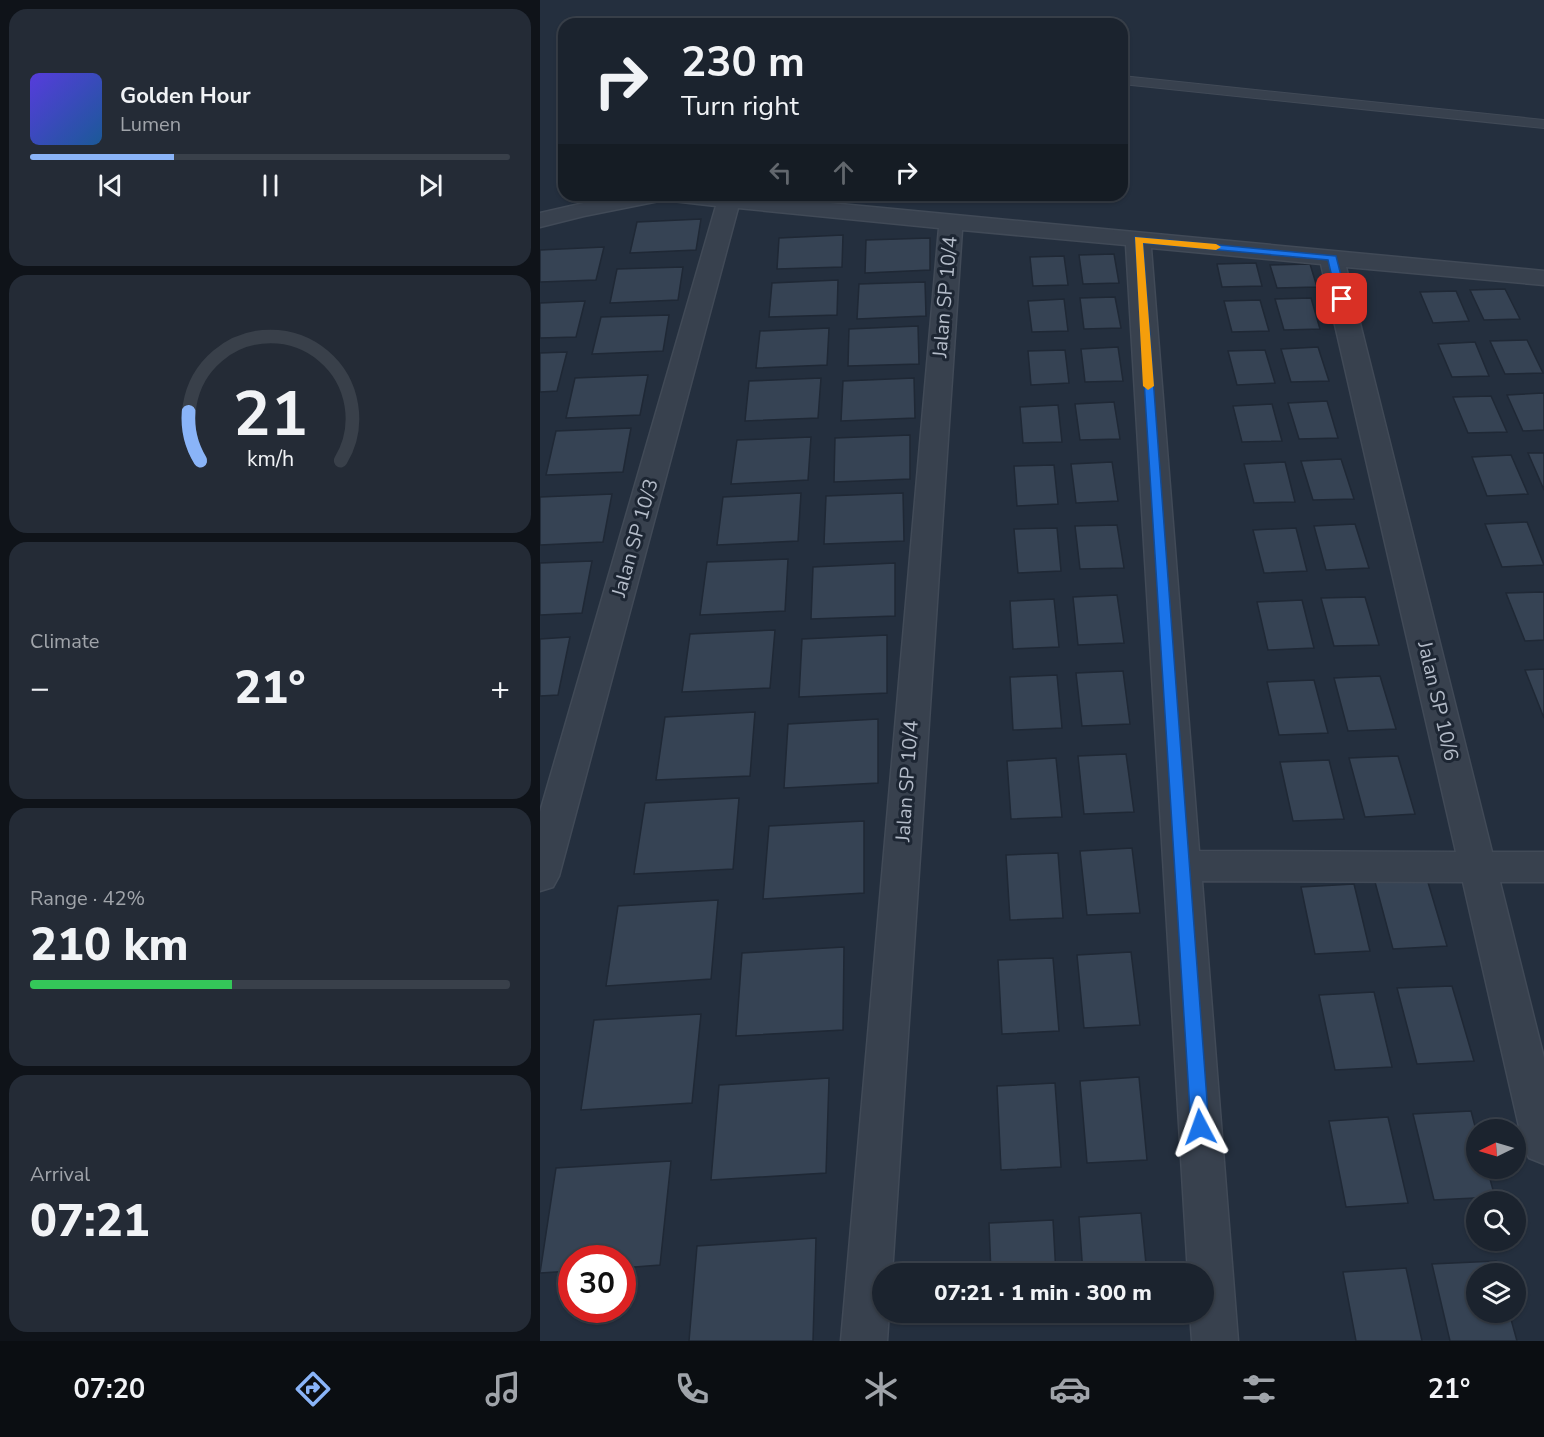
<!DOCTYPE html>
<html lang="en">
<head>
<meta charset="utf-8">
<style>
	body { margin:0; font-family:"Nunito Sans",sans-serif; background:#242b36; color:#f1f3f6; height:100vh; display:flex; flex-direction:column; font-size:22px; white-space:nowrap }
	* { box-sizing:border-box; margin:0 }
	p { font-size:20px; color:#a0a4aa }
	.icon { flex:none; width:33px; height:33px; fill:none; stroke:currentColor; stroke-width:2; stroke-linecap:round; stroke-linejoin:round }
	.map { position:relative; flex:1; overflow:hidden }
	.sheet { display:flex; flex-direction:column; gap:9px; padding:9px; background:#0f1319; width:540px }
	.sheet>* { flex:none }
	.hud { position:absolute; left:18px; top:18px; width:570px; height:183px; border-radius:18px; box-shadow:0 2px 4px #0004,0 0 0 2px #39404a; background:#1b232e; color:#f1f3f6; overflow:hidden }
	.needle { width:39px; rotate:265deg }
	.tools { position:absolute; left:926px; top:1119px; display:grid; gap:12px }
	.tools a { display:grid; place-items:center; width:60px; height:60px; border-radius:50%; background:#1b232e; box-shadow:0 2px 4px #0004,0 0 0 2px #39404a; font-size:30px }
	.speed { position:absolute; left:18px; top:1245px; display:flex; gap:12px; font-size:30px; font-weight:700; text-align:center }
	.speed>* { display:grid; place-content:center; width:78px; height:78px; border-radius:50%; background:#1b232e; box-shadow:0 2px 4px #0004,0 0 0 2px #39404a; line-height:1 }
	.speed .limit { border:9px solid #d22; background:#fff; color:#111 }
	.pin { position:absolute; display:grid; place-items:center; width:51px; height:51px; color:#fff; margin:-26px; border-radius:12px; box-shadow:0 3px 9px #0006 }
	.me { position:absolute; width:66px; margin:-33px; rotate:356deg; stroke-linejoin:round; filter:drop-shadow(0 0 4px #0008) }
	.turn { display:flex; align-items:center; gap:21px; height:126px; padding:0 24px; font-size:27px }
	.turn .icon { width:78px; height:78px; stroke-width:2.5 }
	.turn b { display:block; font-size:42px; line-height:51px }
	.lanes { display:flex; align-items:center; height:57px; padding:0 24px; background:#0003; justify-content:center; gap:30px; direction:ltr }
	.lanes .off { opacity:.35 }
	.big { font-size:45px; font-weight:800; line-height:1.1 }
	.sheet .tile { flex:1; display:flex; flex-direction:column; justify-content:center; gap:9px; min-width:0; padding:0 21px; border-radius:18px; background:#242b36 }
	.sheet .dial { align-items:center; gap:0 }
	.dial svg { height:156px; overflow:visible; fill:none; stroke:#39404a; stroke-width:7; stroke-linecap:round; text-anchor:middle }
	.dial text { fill:#f1f3f6; stroke:none }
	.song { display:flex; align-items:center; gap:18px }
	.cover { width:72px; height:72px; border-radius:9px; background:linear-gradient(135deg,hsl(250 70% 55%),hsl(210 70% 35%)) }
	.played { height:6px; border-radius:3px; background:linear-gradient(90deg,#8ab4f8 30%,#39404a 30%) }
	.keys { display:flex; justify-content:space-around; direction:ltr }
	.heat { display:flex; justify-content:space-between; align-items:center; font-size:33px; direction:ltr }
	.charge { height:9px; border-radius:4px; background:linear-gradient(90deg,#34c759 42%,#39404a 0) }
	.trip { position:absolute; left:332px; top:1263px; width:342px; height:60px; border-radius:30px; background:#1b232e; box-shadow:0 2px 4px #0004,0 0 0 2px #39404a; font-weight:800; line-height:60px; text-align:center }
	.tabs { display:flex; height:96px; justify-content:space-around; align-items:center; background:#0b0e12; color:#a0a4aa }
	.tabs .icon { width:42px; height:42px }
	.tabs .active { color:#8ab4f8 }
	.tabs b { font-size:27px; color:#f1f3f6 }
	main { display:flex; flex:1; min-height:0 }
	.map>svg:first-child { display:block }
	.building { fill:#364354; stroke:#1f2835; stroke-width:1.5 }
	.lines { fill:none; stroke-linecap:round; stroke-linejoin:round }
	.service-casing { stroke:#414a57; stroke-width:2 }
	.minor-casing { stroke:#414a57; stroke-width:3 }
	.service { fill:#38414e; fill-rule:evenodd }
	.minor { fill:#38414e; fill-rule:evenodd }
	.route { fill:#1a73e8; stroke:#114b97; stroke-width:1.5 }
	.slow { fill:#f59e0b }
	.labels { text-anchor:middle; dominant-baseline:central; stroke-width:6; stroke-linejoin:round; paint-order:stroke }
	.street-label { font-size:20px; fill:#b4bcc9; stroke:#1d2633 }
</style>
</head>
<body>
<main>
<section class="sheet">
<div class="tile">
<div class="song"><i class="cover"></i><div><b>Golden Hour</b><p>Lumen</p></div></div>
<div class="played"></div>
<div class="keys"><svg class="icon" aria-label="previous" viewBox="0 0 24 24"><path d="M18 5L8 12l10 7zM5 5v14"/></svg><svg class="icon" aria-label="pause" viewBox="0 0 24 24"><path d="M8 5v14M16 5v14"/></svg><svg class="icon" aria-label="next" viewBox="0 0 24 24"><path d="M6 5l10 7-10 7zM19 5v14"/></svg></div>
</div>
<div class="tile dial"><svg viewBox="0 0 100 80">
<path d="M14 69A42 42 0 1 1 86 69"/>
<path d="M14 69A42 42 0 0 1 8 44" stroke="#8ab4f8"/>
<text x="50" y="56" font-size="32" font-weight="700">21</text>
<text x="50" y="72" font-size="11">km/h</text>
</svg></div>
<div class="tile"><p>Climate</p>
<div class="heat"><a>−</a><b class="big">21°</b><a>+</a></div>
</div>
<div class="tile"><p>Range · 42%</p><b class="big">210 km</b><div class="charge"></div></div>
<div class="tile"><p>Arrival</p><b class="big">07:21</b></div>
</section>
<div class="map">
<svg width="1004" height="1341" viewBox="0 0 1004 1341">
	<rect width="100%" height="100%" fill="#242f3e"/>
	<g class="building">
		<path d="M 161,219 L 156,250 L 90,253 L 97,222 Z"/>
		<path d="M 303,235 L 302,267 L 237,269 L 239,238 Z"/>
		<path d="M 390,238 L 390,270 L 325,273 L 326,240 Z"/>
		<path d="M 64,247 L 56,280 L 0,282 L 0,250 Z"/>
		<path d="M 574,254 L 579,283 L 543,284 L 539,255 Z"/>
		<path d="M 524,256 L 528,285 L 493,286 L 490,257 Z"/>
		<path d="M 716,263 L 722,286 L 682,287 L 677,264 Z"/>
		<path d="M 770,264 L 777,287 L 737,288 L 730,265 Z"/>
		<path d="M 143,267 L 138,300 L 70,303 L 77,269 Z"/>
		<path d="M 298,280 L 297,315 L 229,317 L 232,283 Z"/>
		<path d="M 385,282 L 386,316 L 317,319 L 319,284 Z"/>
		<path d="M 965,289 L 980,319 L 944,320 L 930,290 Z"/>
		<path d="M 916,291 L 929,321 L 893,323 L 880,292 Z"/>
		<path d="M 575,297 L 581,328 L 544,329 L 540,298 Z"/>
		<path d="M 771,298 L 780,329 L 744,330 L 735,299 Z"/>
		<path d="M 524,299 L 528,331 L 492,332 L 488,301 Z"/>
		<path d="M 720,300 L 729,331 L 692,332 L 684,301 Z"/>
		<path d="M 45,301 L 36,337 L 0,338 L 0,303 Z"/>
		<path d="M 129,315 L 123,351 L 52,354 L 61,317 Z"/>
		<path d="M 378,326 L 379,364 L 308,366 L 309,329 Z"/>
		<path d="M 289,328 L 287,365 L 216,368 L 220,331 Z"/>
		<path d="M 987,340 L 1003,373 L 965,374 L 950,341 Z"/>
		<path d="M 935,342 L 949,376 L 912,377 L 898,344 Z"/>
		<path d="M 578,347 L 583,381 L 545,382 L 541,349 Z"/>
		<path d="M 778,347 L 789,381 L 751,382 L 741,349 Z"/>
		<path d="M 525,350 L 529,383 L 491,385 L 488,351 Z"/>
		<path d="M 725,350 L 735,383 L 697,385 L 688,351 Z"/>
		<path d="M 27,352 L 17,391 L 0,392 L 0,353 Z"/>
		<path d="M 108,375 L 100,415 L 26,418 L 35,378 Z"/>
		<path d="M 281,378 L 278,418 L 205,421 L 209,381 Z"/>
		<path d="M 374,378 L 375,418 L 301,421 L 303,381 Z"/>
		<path d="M 1004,393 L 1004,430 L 983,431 L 967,395 Z"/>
		<path d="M 951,396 L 967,432 L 928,433 L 913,397 Z"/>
		<path d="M 787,401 L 798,438 L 759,439 L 748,403 Z"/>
		<path d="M 574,402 L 580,439 L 540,440 L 535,404 Z"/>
		<path d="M 732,404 L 742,441 L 702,442 L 693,406 Z"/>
		<path d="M 518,405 L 522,442 L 483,443 L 480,407 Z"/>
		<path d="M 91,428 L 83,472 L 6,475 L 16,431 Z"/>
		<path d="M 370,435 L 370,479 L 294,482 L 295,438 Z"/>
		<path d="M 271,437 L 268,480 L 191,484 L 197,440 Z"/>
		<path d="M 988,453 L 1004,453 L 1004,490 Z"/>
		<path d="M 971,455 L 988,494 L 947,496 L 932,457 Z"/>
		<path d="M 801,459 L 814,499 L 773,500 L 761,461 Z"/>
		<path d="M 572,462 L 578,501 L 536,503 L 531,464 Z"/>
		<path d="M 745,462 L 755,502 L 714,503 L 704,464 Z"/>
		<path d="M 514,465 L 518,504 L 477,506 L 474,466 Z"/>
		<path d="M 261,493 L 258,541 L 177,545 L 183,497 Z"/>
		<path d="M 363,493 L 364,541 L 284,544 L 286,496 Z"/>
		<path d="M 72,494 L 63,542 L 0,545 L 0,497 Z"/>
		<path d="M 987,522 L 1004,565 L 962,567 L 945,524 Z"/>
		<path d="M 815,524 L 829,568 L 786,570 L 774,526 Z"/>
		<path d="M 577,525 L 584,568 L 540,569 L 535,526 Z"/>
		<path d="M 517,528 L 521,571 L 478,573 L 474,529 Z"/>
		<path d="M 756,528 L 767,571 L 724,573 L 713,530 Z"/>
		<path d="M 248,559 L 245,611 L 160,615 L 167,562 Z"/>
		<path d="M 52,561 L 42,613 L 0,615 L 0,563 Z"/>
		<path d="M 355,563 L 355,616 L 271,619 L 273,567 Z"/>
		<path d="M 1004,592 L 1004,640 L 985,641 L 966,593 Z"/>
		<path d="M 577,595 L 584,643 L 538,645 L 533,597 Z"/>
		<path d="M 825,597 L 839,645 L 794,646 L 781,598 Z"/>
		<path d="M 514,599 L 519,647 L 473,649 L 470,601 Z"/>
		<path d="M 762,600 L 774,648 L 728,650 L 717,602 Z"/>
		<path d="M 235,630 L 230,688 L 142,692 L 150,634 Z"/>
		<path d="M 347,635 L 347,693 L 259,697 L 262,639 Z"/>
		<path d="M 30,637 L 18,695 L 0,696 L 0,639 Z"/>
		<path d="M 1004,669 L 1004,718 L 985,670 Z"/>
		<path d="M 583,671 L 590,724 L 542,726 L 536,673 Z"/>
		<path d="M 517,675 L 522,728 L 473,730 L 470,677 Z"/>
		<path d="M 840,676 L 856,729 L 808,731 L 794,678 Z"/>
		<path d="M 774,680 L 788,733 L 739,735 L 727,682 Z"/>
		<path d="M 215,712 L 210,776 L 116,780 L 125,717 Z"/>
		<path d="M 338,719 L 338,783 L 244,788 L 248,724 Z"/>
		<path d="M 586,754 L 594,812 L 544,814 L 538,756 Z"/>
		<path d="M 858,756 L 875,814 L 825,817 L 809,758 Z"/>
		<path d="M 516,758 L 522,817 L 471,819 L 467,761 Z"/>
		<path d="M 789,760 L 804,819 L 753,821 L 740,762 Z"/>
		<path d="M 199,798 L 193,869 L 94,874 L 105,803 Z"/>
		<path d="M 324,821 L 324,893 L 223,899 L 229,826 Z"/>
		<path d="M 592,848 L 600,913 L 547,915 L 540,851 Z"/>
		<path d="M 518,853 L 523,918 L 470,920 L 466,855 Z"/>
		<path d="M 887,879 L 907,946 L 853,949 L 835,882 Z"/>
		<path d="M 814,884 L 830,951 L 775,954 L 761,887 Z"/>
		<path d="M 178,900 L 171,979 L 66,986 L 78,906 Z"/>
		<path d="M 304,947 L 303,1030 L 196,1036 L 202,953 Z"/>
		<path d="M 591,952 L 600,1025 L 544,1028 L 537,955 Z"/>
		<path d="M 513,958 L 519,1031 L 462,1034 L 458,960 Z"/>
		<path d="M 912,986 L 934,1061 L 877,1064 L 857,988 Z"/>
		<path d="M 834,992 L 852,1067 L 795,1070 L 779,995 Z"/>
		<path d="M 161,1014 L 152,1103 L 41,1110 L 54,1020 Z"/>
		<path d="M 599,1077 L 607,1160 L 547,1163 L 540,1081 Z"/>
		<path d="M 289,1078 L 286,1173 L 171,1180 L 179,1085 Z"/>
		<path d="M 515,1083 L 521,1167 L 461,1170 L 457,1086 Z"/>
		<path d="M 931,1111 L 936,1130 L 936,1168 L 947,1168 L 955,1197 L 894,1200 L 873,1114 Z"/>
		<path d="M 848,1117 L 868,1203 L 806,1207 L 789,1121 Z"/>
		<path d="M 131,1161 L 120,1265 L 82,1268 L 82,1258 L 32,1258 L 32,1271 L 0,1273 L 16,1168 Z"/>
		<path d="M 601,1213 L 607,1274 L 543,1274 L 539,1217 Z"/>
		<path d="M 513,1220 L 516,1274 L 451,1274 L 449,1223 Z"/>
		<path d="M 276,1238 L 273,1341 L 149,1341 L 157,1246 Z"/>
		<path d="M 956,1261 L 959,1274 L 936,1274 L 936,1312 L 969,1312 L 977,1341 L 910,1341 L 892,1264 Z"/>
		<path d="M 866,1268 L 882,1341 L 816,1341 L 803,1272 Z"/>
		<path d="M 453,1312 L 518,1312 L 518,1315 L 453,1319 Z"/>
	</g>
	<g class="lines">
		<g class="service-casing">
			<path id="service" d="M 582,76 L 1004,120 L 1004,128 L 582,84 Z"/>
		</g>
		<g class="minor-casing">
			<path id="minor" d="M 79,195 L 206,195 L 1004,271 L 1004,285 L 806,267 L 952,852 L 1004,852 L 1004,882 L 960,882 L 1004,1058 L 1004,1164 L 989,1158 L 983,1144 L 923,882 L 662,881 L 698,1341 L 652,1341 L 650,1312 L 663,1312 L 663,1274 L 648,1274 L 586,245 L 422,230 L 352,1274 L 342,1274 L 342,1312 L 349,1312 L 347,1341 L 301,1341 L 399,228 L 198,208 L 19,876 L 13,887 L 0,891 L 0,812 L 176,206 L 124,200 L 44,216 L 0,227 L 0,213 ZM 611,248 L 781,264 L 916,852 L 659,851 Z"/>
		</g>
		<use href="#service" class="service"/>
		<use href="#minor" class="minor"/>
	</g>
	<path class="route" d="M 595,237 L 796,256 L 807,299 L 802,302 L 797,299 L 788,260 L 603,243 L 669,1127 L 666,1133 L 660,1135 L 654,1133 L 651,1127 Z"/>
	<path class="slow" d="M 595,237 L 676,244 L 681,247 L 676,250 L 603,243 L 614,386 L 608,390 L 603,386 Z"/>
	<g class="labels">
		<g class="street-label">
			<text transform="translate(405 297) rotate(-85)">Jalan SP 10/4</text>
			<text transform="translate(95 538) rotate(-74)">Jalan SP 10/3</text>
			<text transform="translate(898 701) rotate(77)">Jalan SP 10/6</text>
			<text transform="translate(367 781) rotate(-86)">Jalan SP 10/4</text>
		</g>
	</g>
</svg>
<div class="tools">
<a><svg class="needle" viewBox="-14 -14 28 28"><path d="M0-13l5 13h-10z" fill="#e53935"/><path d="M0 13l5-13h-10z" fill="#a0a4aa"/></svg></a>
<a><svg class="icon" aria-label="search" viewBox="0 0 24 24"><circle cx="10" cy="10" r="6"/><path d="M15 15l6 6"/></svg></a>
<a><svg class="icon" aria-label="layers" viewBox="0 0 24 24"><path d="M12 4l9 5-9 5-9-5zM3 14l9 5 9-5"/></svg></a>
</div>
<div class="speed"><div class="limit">30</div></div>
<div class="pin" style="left:802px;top:299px;background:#d93025"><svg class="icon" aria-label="arrive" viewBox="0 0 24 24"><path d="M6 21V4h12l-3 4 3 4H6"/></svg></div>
<svg class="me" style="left:660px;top:1127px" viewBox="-20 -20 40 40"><path d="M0-17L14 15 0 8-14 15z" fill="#1a73e8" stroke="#fff" stroke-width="4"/></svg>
<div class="trip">07:21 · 1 min · 300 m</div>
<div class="hud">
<div class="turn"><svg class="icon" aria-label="right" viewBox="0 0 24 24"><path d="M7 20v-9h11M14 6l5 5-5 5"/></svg><div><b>230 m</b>Turn right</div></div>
<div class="lanes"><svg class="icon off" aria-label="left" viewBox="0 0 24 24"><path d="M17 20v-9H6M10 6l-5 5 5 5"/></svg><svg class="icon off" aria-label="ahead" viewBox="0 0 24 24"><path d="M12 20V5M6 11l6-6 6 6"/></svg><svg class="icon" aria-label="right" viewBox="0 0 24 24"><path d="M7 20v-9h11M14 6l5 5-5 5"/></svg></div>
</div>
</div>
</main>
<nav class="tabs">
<b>07:20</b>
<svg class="icon active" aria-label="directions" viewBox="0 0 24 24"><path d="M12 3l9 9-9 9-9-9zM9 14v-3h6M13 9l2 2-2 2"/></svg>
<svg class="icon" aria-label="music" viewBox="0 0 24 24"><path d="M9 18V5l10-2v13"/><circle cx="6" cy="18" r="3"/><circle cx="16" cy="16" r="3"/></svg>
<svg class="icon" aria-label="phone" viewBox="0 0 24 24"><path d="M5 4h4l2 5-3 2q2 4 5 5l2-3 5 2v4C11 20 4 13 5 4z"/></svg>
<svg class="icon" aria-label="climate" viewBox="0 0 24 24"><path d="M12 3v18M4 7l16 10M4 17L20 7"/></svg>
<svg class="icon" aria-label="car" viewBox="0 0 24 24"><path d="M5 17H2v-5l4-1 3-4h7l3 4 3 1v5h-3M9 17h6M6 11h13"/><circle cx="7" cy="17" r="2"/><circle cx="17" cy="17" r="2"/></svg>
<svg class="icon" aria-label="filters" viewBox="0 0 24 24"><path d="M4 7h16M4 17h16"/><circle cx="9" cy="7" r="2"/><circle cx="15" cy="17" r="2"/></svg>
<b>21°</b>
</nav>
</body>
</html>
